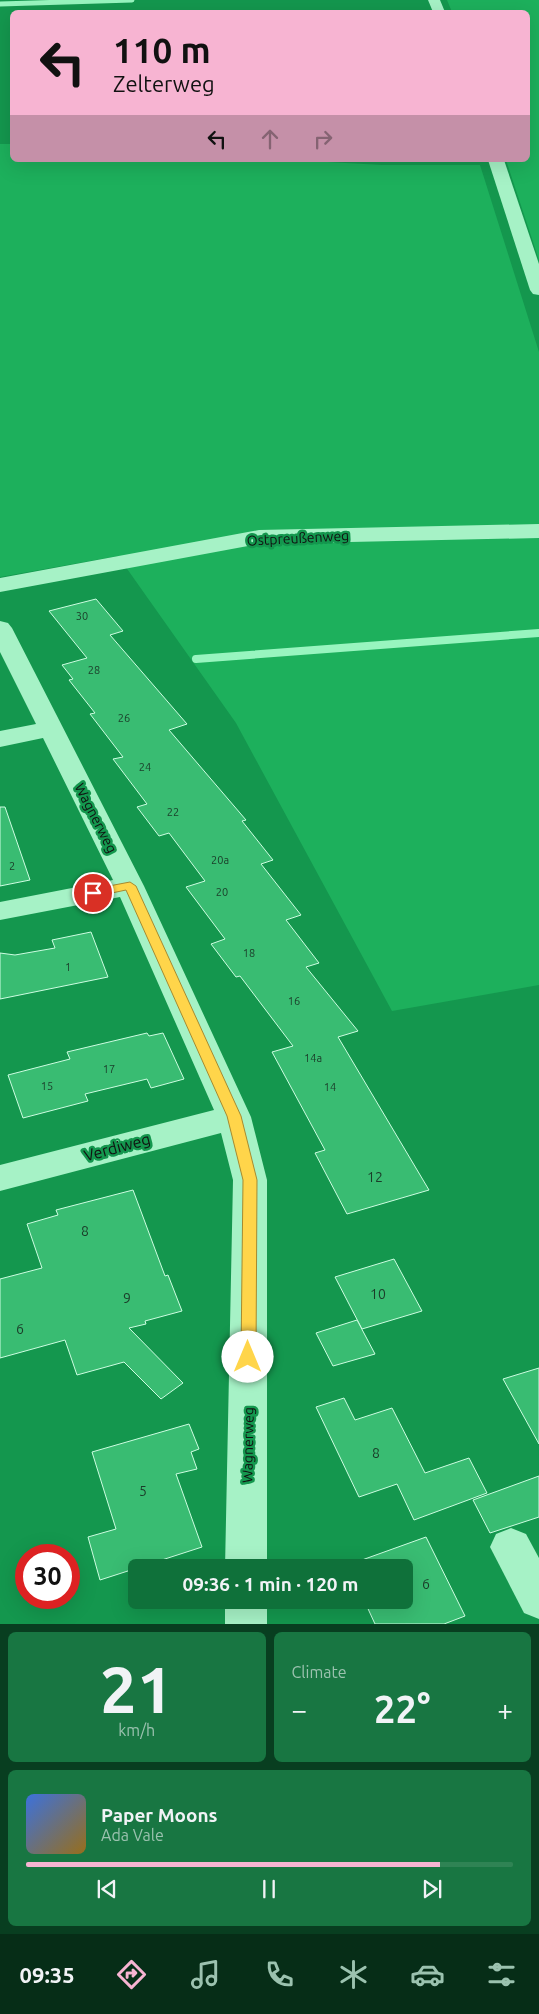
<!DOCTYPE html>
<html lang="en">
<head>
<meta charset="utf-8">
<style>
	body { margin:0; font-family:Ubuntu,sans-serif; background:#187642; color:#f1f3f6; height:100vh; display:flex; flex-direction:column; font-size:19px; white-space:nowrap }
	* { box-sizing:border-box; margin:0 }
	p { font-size:16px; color:#9bc2af }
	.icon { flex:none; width:28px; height:28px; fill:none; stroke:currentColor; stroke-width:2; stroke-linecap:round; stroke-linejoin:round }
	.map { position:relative; height:1624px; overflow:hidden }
	.drawer { display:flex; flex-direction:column; gap:8px; padding:8px; background:#083e20; flex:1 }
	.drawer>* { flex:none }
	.top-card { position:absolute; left:10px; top:10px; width:520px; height:152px; border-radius:8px; box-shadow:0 5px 20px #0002; background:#f7b4d2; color:#111; overflow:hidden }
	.speed { position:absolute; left:15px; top:1544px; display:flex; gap:10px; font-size:25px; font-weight:700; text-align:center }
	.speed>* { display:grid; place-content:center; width:65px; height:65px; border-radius:50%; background:#0f713a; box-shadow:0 5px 20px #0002; line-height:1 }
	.speed .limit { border:8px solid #d22; background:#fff; color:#111 }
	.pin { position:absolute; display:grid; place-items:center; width:42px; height:42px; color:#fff; margin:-21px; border:2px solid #fff; border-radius:50%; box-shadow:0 1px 5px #0007 }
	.me { position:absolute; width:55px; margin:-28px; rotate:0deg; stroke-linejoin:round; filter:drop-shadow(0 0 4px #0008) }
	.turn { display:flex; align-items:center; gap:18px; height:105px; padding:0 20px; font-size:22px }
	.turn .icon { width:65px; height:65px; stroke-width:2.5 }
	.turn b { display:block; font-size:35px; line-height:42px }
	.lanes { display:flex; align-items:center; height:48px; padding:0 20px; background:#0003; justify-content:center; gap:25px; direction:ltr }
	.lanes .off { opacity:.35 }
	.big { font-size:38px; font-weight:700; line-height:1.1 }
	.drawer .widget { flex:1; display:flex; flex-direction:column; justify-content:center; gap:8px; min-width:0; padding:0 18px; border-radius:8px; background:#187642 }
	.drawer .dial { align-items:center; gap:0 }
	.dial b { font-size:65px; line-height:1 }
	.song { display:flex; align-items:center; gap:15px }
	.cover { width:60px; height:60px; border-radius:8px; background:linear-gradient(135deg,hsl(220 70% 55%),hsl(40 70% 35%)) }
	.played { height:5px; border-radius:2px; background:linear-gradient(90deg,#f7b4d2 85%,#2f8354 85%) }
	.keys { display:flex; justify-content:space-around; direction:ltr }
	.heat { display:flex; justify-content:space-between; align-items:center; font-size:28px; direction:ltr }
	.drawer .tiles { flex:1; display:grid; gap:8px; grid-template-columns:1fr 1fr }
	.widget:last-child { grid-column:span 2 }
	.trip { position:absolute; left:128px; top:1559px; width:285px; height:50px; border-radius:8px; background:#0f713a; box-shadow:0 5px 20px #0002; font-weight:700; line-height:50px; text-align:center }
	.tab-bar { display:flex; height:80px; justify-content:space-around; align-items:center; background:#062d17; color:#9bc2af }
	.tab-bar .icon { width:35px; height:35px }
	.tab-bar .selected { color:#f7b4d2 }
	.tab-bar b { font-size:22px; color:#f1f3f6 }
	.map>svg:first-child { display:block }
	.green { fill:#1db05c }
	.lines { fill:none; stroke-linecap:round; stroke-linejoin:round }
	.stream-far1 { stroke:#98f5bf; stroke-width:5 }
	.stream { stroke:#98f5bf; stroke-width:8 }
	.building { fill:#39bc72; stroke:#cdfde1 }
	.minor { fill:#a6f2c6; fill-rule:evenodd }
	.route { fill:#ffd54a; stroke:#a68a30 }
	.labels { text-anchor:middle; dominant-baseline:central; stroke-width:5; stroke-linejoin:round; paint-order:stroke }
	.number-label { font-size:11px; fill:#1b3c29 }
	.street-label { font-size:14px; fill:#111; stroke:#14974e }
	.near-number-label { font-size:14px; fill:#1b3c29 }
	.near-street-label { font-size:16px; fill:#111; stroke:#14974e }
</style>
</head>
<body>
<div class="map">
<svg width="539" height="1624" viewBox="0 0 539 1624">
	<rect width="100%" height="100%" fill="#14974e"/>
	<g class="green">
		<path d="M 447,0 L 539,0 L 539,260 L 506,160 L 528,160 L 528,12 L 452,12 Z"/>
		<path d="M 0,144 L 12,144 L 12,160 L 292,160 L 382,165 L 480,165 L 539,352 L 539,985 L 392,1011 L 236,723 L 118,556 L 0,577 Z"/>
	</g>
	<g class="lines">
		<path class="stream-far1" d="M 0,4 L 132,0"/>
		<path class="stream" d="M 196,659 L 539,633"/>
	</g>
	<g class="building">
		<path d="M 96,599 L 123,631 L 110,635 L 187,724 L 169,730 L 246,820 L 242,821 L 273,860 L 261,864 L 301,915 L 286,920 L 319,963 L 306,967 L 358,1031 L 338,1037 L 429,1190 L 347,1214 L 315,1153 L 325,1150 L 272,1052 L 293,1046 L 240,976 L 236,977 L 211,944 L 225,939 L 186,887 L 205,881 L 169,833 L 159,836 L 137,807 L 147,804 L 113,759 L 123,757 L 90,714 L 95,713 L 69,680 L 73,679 L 62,665 L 87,658 L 49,611 Z"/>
		<path d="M 0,807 L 5,807 L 30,880 L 0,886 Z"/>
		<path d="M 91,932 L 108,977 L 0,999 L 0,953 L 15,955 L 55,948 L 52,940 Z"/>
		<path d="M 147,1033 L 149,1036 L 163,1033 L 184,1079 L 151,1088 L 147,1079 L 85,1094 L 88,1101 L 23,1118 L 8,1075 L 70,1059 L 67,1052 Z"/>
		<path d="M 133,1190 L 165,1276 L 168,1275 L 182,1311 L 145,1321 L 146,1324 L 129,1328 L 183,1383 L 161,1399 L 124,1362 L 77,1375 L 65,1340 L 0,1358 L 0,1279 L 42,1268 L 27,1224 L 58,1215 L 56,1210 Z"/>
		<path d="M 394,1259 L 422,1311 L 362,1329 L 335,1277 Z"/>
		<path d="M 357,1320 L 375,1354 L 333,1366 L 316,1333 Z"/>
		<path d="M 539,1368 L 539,1444 L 503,1379 Z"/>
		<path d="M 344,1398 L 355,1420 L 392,1408 L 425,1473 L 469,1458 L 487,1493 L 414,1520 L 397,1484 L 359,1497 L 316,1407 Z"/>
		<path d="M 189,1424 L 199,1449 L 191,1452 L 197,1469 L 176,1474 L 202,1547 L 100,1580 L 88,1537 L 116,1529 L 92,1452 Z"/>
		<path d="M 539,1476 L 539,1517 L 490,1533 L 473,1500 Z"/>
		<path d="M 426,1537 L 465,1616 L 444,1624 L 375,1624 L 364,1600 L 404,1600 L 404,1568 L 350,1568 L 348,1565 Z"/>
	</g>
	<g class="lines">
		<g class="minor">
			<path d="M 428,0 L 440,0 L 445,12 L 433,12 Z"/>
			<path d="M 488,160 L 504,160 L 539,264 L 539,295 L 533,294 L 530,290 Z"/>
			<path d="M 539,524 L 539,538 L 259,544 L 0,592 L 0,578 L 259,530 Z"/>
			<path d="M 0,621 L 8,623 L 12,628 L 144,886 L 251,1117 L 267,1180 L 267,1568 L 225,1568 L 233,1180 L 221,1133 L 0,1191 L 0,1165 L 214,1110 L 120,897 L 0,920 L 0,902 L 113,880 L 43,738 L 0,747 L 0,731 L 36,724 L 0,652 Z"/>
			<path d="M 511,1528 L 526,1534 L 539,1558 L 539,1619 L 524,1613 L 490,1547 L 496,1534 Z"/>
			<rect x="225" y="1600" width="42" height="24"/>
		</g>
	</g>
	<path class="route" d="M 130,882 L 136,886 L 241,1116 L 257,1180 L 256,1357 L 254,1362 L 248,1364 L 243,1362 L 241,1357 L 243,1180 L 227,1116 L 126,890 L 93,897 L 87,893 L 93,889 Z"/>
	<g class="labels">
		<g class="number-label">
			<text x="82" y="616">30</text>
			<text x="94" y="670">28</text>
			<text x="124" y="718">26</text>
			<text x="145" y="767">24</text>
			<text x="173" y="812">22</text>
			<text x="220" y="860">20a</text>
			<text x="12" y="866">2</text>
			<text x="222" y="892">20</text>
			<text x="249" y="953">18</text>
			<text x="68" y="967">1</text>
			<text x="294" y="1001">16</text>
			<text x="313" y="1058">14a</text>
			<text x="109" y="1069">17</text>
			<text x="47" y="1086">15</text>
			<text x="330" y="1087">14</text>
		</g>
		<g class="street-label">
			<text transform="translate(298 538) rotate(-3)">Ostpreußenweg</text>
			<text transform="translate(96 818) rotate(63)">Wagnerweg</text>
			<text transform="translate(248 1445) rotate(-89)">Wagnerweg</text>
		</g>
		<g class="near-number-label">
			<text x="375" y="1177">12</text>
			<text x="85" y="1231">8</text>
			<text x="378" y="1294">10</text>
			<text x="127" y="1298">9</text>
			<text x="20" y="1329">6</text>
			<text x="376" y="1453">8</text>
			<text x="143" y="1491">5</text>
			<text x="426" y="1584">6</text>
		</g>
		<g class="near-street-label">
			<text transform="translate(117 1147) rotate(-15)">Verdiweg</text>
		</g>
	</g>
</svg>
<div class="speed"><div class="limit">30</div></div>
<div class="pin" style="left:93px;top:893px;background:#d93025"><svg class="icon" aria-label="arrive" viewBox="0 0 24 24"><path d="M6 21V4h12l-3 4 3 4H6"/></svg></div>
<svg class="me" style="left:248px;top:1357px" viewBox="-20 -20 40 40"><circle r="19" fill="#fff"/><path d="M0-13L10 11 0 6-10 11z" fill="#ffd54a"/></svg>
<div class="trip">09:36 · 1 min · 120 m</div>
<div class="top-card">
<div class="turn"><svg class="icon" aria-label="left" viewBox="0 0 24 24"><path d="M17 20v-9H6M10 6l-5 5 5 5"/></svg><div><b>110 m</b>Zelterweg</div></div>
<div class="lanes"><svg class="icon" aria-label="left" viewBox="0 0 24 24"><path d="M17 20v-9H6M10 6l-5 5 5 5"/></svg><svg class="icon off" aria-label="ahead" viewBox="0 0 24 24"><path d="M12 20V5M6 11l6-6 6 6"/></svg><svg class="icon off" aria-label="right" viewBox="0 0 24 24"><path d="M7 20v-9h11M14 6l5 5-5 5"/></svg></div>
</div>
</div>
<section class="drawer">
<div class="tiles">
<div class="widget dial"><b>21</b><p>km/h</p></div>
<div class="widget"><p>Climate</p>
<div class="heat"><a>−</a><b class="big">22°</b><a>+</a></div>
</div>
<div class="widget">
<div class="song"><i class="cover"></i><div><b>Paper Moons</b><p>Ada Vale</p></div></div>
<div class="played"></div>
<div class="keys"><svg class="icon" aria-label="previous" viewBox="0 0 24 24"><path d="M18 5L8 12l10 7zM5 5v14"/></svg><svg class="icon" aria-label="pause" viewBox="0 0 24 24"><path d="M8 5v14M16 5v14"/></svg><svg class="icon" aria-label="next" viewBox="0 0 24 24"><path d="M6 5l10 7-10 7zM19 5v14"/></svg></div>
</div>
</div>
</section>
<nav class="tab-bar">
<b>09:35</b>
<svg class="icon selected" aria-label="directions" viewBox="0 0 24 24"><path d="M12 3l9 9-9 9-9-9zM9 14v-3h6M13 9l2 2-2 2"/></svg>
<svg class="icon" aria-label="music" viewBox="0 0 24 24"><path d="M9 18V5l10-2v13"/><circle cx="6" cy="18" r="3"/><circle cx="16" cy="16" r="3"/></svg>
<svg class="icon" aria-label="phone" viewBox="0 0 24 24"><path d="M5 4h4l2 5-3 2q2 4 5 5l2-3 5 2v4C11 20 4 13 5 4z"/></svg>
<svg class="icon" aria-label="climate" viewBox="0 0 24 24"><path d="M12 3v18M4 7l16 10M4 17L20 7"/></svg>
<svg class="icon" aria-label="car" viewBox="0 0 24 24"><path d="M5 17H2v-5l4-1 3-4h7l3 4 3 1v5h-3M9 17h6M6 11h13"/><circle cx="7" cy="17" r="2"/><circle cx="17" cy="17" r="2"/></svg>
<svg class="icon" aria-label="filters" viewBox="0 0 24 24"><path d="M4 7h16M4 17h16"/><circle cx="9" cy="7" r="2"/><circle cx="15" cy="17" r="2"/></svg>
</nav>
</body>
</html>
